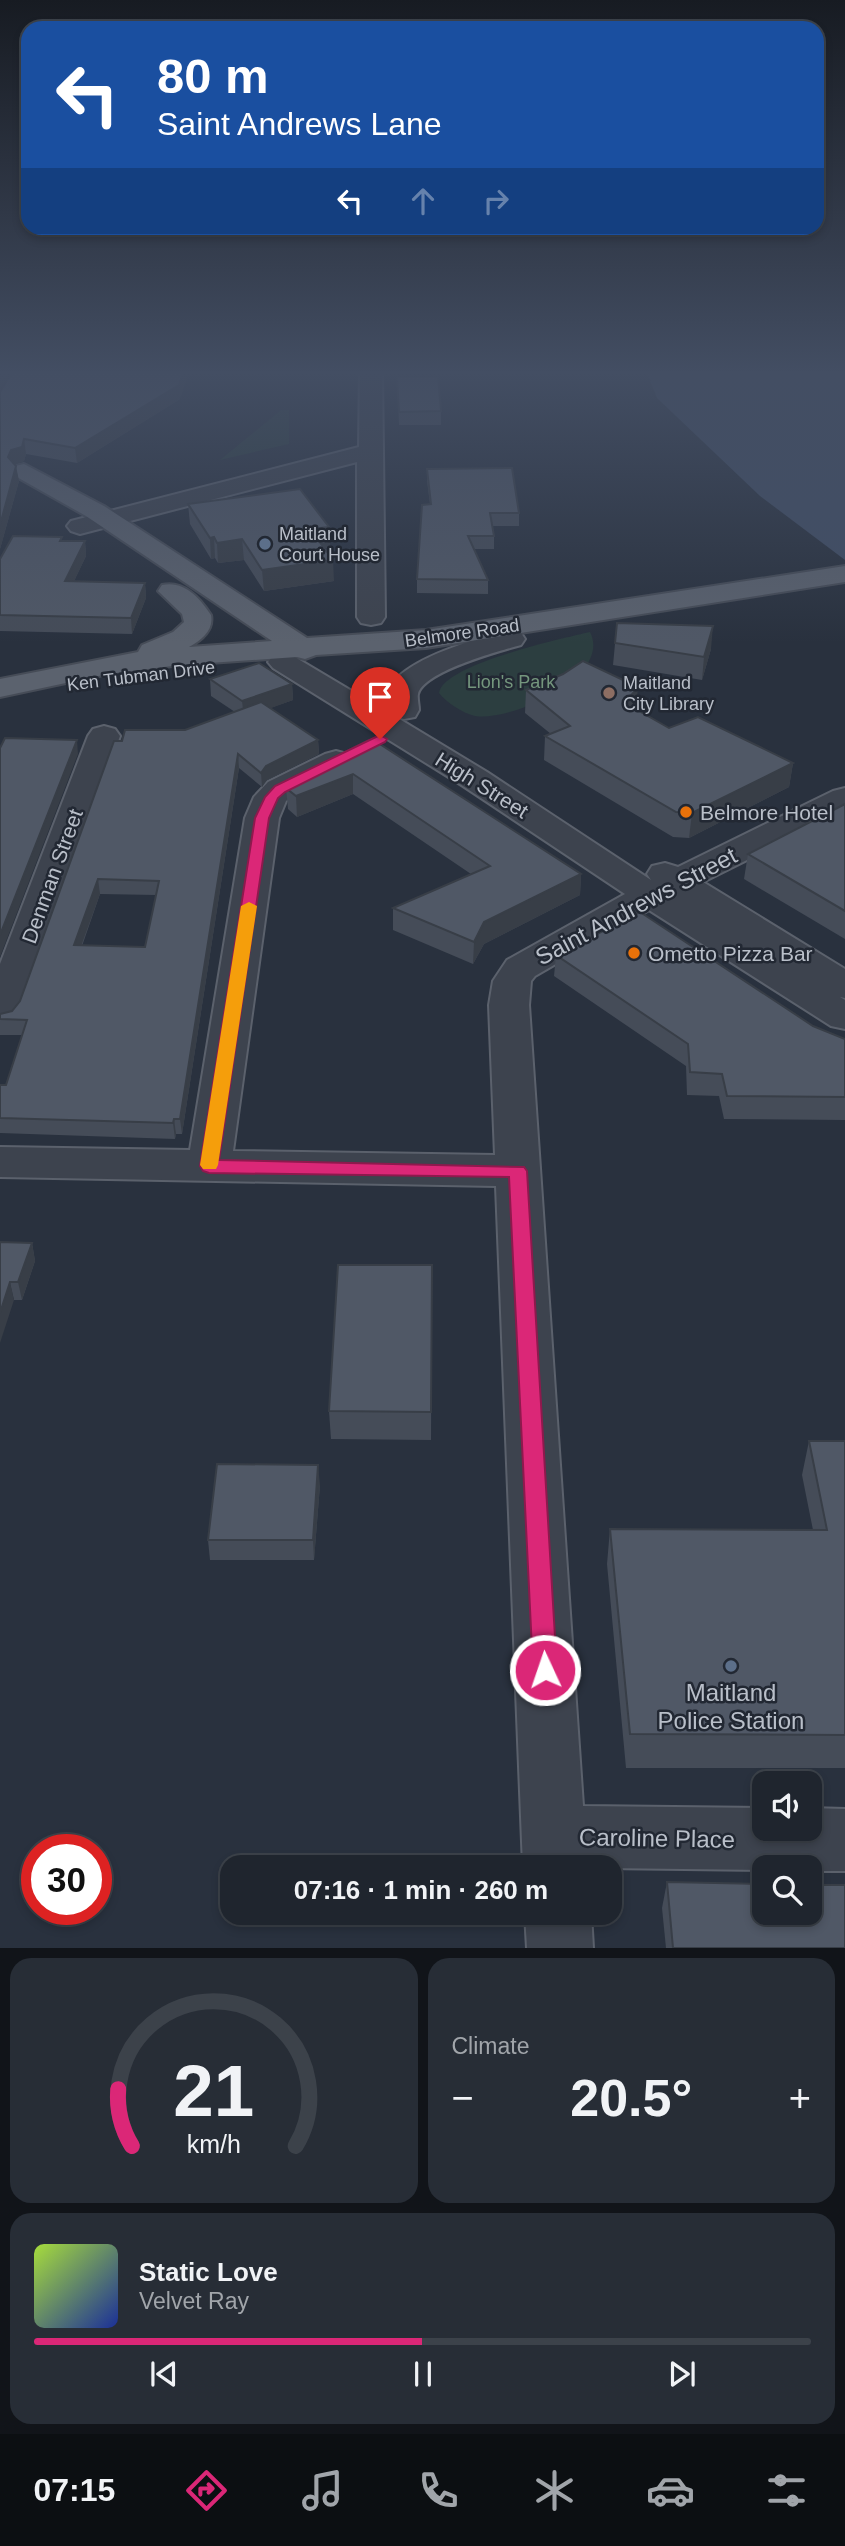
<!DOCTYPE html>
<html lang="en">
<head>
<meta charset="utf-8">
<style>
	body { margin:0; font-family:Helvetica,sans-serif; background:#272d36; color:#f1f3f6; height:100vh; display:flex; flex-direction:column; font-size:26px; white-space:nowrap }
	* { box-sizing:border-box; margin:0 }
	p { font-size:23px; color:#a1a5aa }
	.icon { flex:none; width:38px; height:38px; fill:none; stroke:currentColor; stroke-width:2; stroke-linecap:round; stroke-linejoin:round }
	.map { position:relative; height:1948px; overflow:hidden }
	.panel { display:flex; flex-direction:column; gap:10px; padding:10px; background:#111419; flex:1 }
	.panel>* { flex:none }
	.banner { position:absolute; left:21px; top:21px; width:803px; height:214px; border-radius:21px; box-shadow:0 4px 10px #0003,0 0 0 2px #3c424a; background:#1a4fa0; color:#fff; overflow:hidden }
	.buttons { position:absolute; left:752px; top:1771px; display:grid; gap:14px }
	.buttons a { display:grid; place-items:center; width:70px; height:70px; border-radius:14px; background:#1f252e; box-shadow:0 4px 10px #0003,0 0 0 2px #3c424a; font-size:35px }
	.speed { position:absolute; left:21px; top:1834px; display:flex; gap:14px; font-size:35px; font-weight:700; text-align:center }
	.speed>* { display:grid; place-content:center; width:91px; height:91px; border-radius:50%; background:#1f252e; box-shadow:0 4px 10px #0003,0 0 0 2px #3c424a; line-height:1 }
	.speed .limit { border:10px solid #d22; background:#fff; color:#111 }
	.pin { position:absolute; display:grid; place-items:center; width:60px; height:60px; color:#fff; margin:-72px -30px; border-radius:50% 50% 50% 0; rotate:-45deg; box-shadow:0 0 7px #0007 }
	.pin .icon { rotate:45deg }
	.me { position:absolute; width:77px; margin:-38px; rotate:357deg; stroke-linejoin:round; filter:drop-shadow(0 0 5px #0008) }
	.turn { display:flex; align-items:center; gap:24px; height:147px; padding:0 21px; font-size:32px }
	.turn .icon { width:91px; height:91px; stroke-width:2.5 }
	.turn b { display:block; font-size:49px; line-height:60px }
	.lanes { display:flex; align-items:center; height:66px; padding:0 21px; background:#0003; justify-content:center; gap:35px; direction:ltr }
	.lanes .off { opacity:.35 }
	.big { font-size:52px; font-weight:600; line-height:1.1 }
	.panel .widget { flex:1; display:flex; flex-direction:column; justify-content:center; gap:10px; min-width:0; padding:0 24px; border-radius:21px; background:#272d36 }
	.panel .dial { align-items:center; gap:0 }
	.dial svg { height:182px; overflow:visible; fill:none; stroke:#3c424a; stroke-width:7; stroke-linecap:round; text-anchor:middle }
	.dial text { fill:#f1f3f6; stroke:none }
	.song { display:flex; align-items:center; gap:21px }
	.cover { width:84px; height:84px; border-radius:10px; background:linear-gradient(135deg,hsl(80 70% 55%),hsl(230 70% 35%)) }
	.played { height:7px; border-radius:4px; background:linear-gradient(90deg,#db2777 50%,#3c424a 50%) }
	.keys { display:flex; justify-content:space-around; direction:ltr }
	.heat { display:flex; justify-content:space-between; align-items:center; font-size:38px; direction:ltr }
	.panel .tiles { flex:1; display:grid; gap:10px; grid-template-columns:1fr 1fr }
	.widget:last-child { grid-column:span 2 }
	.trip { position:absolute; left:220px; top:1855px; width:402px; height:70px; border-radius:21px; background:#1f252e; box-shadow:0 4px 10px #0003,0 0 0 2px #3c424a; font-weight:600; line-height:70px; text-align:center }
	.menu { display:flex; height:112px; justify-content:space-around; align-items:center; background:#0c0f12; color:#a1a5aa }
	.menu .icon { width:49px; height:49px }
	.menu .current { color:#db2777 }
	.menu b { font-size:32px; color:#f1f3f6 }
	.map>svg:first-child { display:block }
	.green { fill:#2c3e40 }
	.water { fill:#414e65 }
	.lines { fill:none; stroke-linecap:round; stroke-linejoin:round }
	.minor-casing { stroke:#5b616c; stroke-width:4 }
	.major-casing { stroke:#464c57; stroke-width:4 }
	.minor { fill:#3d434e; fill-rule:evenodd }
	.major { fill:#5b626e; fill-rule:evenodd }
	.wall { fill:#454c58; fill-rule:evenodd }
	.shaded-wall { fill:#383e47 }
	.building { fill:#505866; stroke:#383e47; stroke-width:2; fill-rule:evenodd }
	.route { fill:#db2777; stroke:#8e194d; stroke-width:2 }
	.slow { fill:#f59e0b }
	.service-dot { fill:#5c6f8a; stroke:#222833; stroke-width:2.5 }
	.education-dot { fill:#8d6e63; stroke:#222833; stroke-width:2.5 }
	.food-dot { fill:#e8710a; stroke:#222833; stroke-width:2.5 }
	.labels { text-anchor:middle; dominant-baseline:central; stroke-width:5; stroke-linejoin:round; paint-order:stroke }
	.far-poi-label { font-size:18px; fill:#b9bfc9; stroke:#222833; text-anchor:start }
	.far-street-label { font-size:18px; fill:#b9bfc9; stroke:#222833 }
	.far-park-label { font-size:18px; fill:#74967d; stroke:#222833 }
	.street-label { font-size:21px; fill:#b9bfc9; stroke:#222833 }
	.poi-label { font-size:21px; fill:#b9bfc9; stroke:#222833; text-anchor:start }
	.near-street-label { font-size:24px; fill:#b9bfc9; stroke:#222833 }
	.near-poi-label { font-size:24px; fill:#b9bfc9; stroke:#222833 }
</style>
</head>
<body>
<div class="map">
<svg width="845" height="1948" viewBox="0 0 845 1948">
	<rect width="100%" height="100%" fill="#29313e"/>
	<g class="green">
		<path d="M 281,410 L 289,410 L 289,444 L 220,460 Z"/>
		<path d="M 590,632 C 613,677 510,722 475,716 C 462,713 446,702 439,693 C 442,665 563,638 590,632 Z"/>
	</g>
	<path class="water" d="M 646,370 L 845,370 L 845,560 L 760,496 L 657,398 Z"/>
	<g class="lines">
		<g class="minor-casing">
			<g id="minor">
				<path d="M 360,370 L 382,370 L 385,617 L 381,623 L 371,625 L 361,623 L 357,617 L 357,462 L 80,534 L 71,531 L 67,526 L 71,521 L 359,447 Z"/>
				<path d="M 28,371 L 36,372 L 39,377 L 36,382 L 12,383 L 8,390 L 0,392 L 0,372 Z"/>
				<path d="M 511,630 L 521,633 L 525,639 L 521,645 C 500,651 424,671 418,694 C 417,698 419,705 419,710 L 415,717 L 404,719 L 396,717 L 487,772 L 651,880 L 647,874 L 652,866 L 665,863 L 678,867 L 833,791 L 845,788 L 845,811 L 703,882 L 845,969 L 845,998 L 840,997 L 845,1000 L 845,1029 L 831,1026 L 649,910 L 535,976 L 531,981 L 529,1005 L 583,1806 L 765,1808 L 765,1829 L 810,1829 L 810,1808 L 845,1809 L 845,1871 L 810,1871 L 810,1867 L 765,1867 L 765,1870 L 523,1867 L 496,1186 L 0,1177 L 0,1147 L 190,1150 L 245,818 L 254,797 L 268,782 L 325,754 L 336,751 L 347,754 L 352,761 L 347,768 L 292,796 L 286,801 L 279,818 L 233,1151 L 495,1155 L 489,1005 L 493,981 L 507,960 L 625,894 L 463,786 L 273,668 L 268,662 L 273,656 L 283,653 L 293,656 L 392,715 C 359,668 483,637 511,630 Z"/>
				<path d="M 104,726 L 115,729 L 120,736 L 20,1015 L 14,1024 L 0,1027 L 0,964 L 88,736 L 93,729 Z"/>
				<path d="M 525,1913 L 591,1913 L 593,1948 L 527,1948 Z"/>
			</g>
		</g>
		<g class="major-casing">
			<path id="major" d="M 24,464 L 104,506 L 307,638 L 426,630 L 845,566 L 845,582 L 426,648 L 316,655 L 305,659 L 297,657 L 180,665 L 108,674 L 0,697 L 0,679 L 138,652 L 142,645 L 173,632 L 184,622 L 182,614 L 158,591 L 162,585 C 184,580 200,598 211,615 C 214,630 202,640 189,647 L 272,641 L 86,516 L 15,476 L 12,471 L 15,466 Z"/>
		</g>
		<use href="#minor" class="minor"/>
		<use href="#major" class="major"/>
	</g>
	<g class="wall">
		<path d="M 397,377 L 441,411 L 441,425 L 399,425 Z"/>
		<path d="M 0,392 L 180,399 L 77,463 L 26,454 L 24,461 L 15,464 L 19,481 L 0,549 Z"/>
		<path d="M 427,469 L 519,513 L 519,526 L 492,526 L 494,536 L 494,549 L 474,549 L 488,580 L 488,594 L 417,593 L 417,579 L 430,504 L 427,481 Z"/>
		<path d="M 188,504 L 329,527 L 330,547 L 324,548 L 334,581 L 264,591 L 244,560 L 218,563 L 215,558 L 211,559 L 190,524 Z"/>
		<path d="M 63,541 L 85,541 L 86,556 L 74,581 L 145,583 L 146,598 L 132,634 L 0,631 L 0,559 Z"/>
		<path d="M 617,623 L 711,649 L 702,680 L 613,665 Z"/>
		<path d="M 210,679 L 292,684 L 293,700 L 270,708 L 318,740 L 319,754 L 267,780 L 262,787 L 239,768 L 182,1134 L 176,1134 L 175,1139 L 0,1133 L 0,1085 L 6,1085 L 22,1035 L 0,1035 L 0,1014 L 12,1011 L 20,1001 L 122,741 L 185,730 L 235,712 L 211,696 ZM 100,894 L 156,895 L 145,947 L 82,946 Z"/>
		<path d="M 526,690 L 636,709 L 669,728 L 793,763 L 789,787 L 689,838 L 673,837 L 544,760 L 545,736 L 551,734 L 525,713 Z"/>
		<path d="M 369,740 L 581,874 L 580,895 L 484,944 L 473,964 L 393,930 L 393,908 L 471,874 L 353,794 L 297,817 L 288,809 L 286,788 Z"/>
		<path d="M 845,804 L 845,939 L 744,879 L 748,854 Z"/>
		<path d="M 556,955 L 813,1026 L 845,1039 L 845,1120 L 724,1119 L 719,1096 L 687,1095 L 686,1066 L 554,976 Z"/>
		<path d="M 0,1242 L 32,1243 L 35,1261 L 22,1300 L 14,1300 Z"/>
		<path d="M 432,1265 L 431,1440 L 331,1439 L 329,1411 Z"/>
		<path d="M 809,1441 L 845,1441 L 845,1768 L 626,1768 L 607,1564 L 610,1529 L 813,1530 L 802,1475 Z"/>
		<path d="M 320,1485 L 314,1560 L 210,1560 L 208,1540 Z"/>
		<path d="M 667,1882 L 845,1948 L 666,1948 L 662,1908 Z"/>
	</g>
	<g class="shaded-wall">
		<path d="M 184,370 L 190,370 L 180,399 L 77,463 L 75,448 Z"/>
		<path d="M 24,439 L 26,454 L 24,461 L 13,465 L 8,457 L 11,450 Z"/>
		<path d="M 16,466 L 19,481 L 0,549 L 0,525 Z"/>
		<path d="M 329,527 L 330,547 L 311,550 L 310,529 Z"/>
		<path d="M 214,537 L 215,558 L 211,559 L 210,538 Z"/>
		<path d="M 242,539 L 244,560 L 218,563 L 217,543 Z"/>
		<path d="M 85,541 L 86,556 L 67,596 L 65,581 Z"/>
		<path d="M 333,560 L 334,581 L 264,591 L 262,570 Z"/>
		<path d="M 145,583 L 146,598 L 132,634 L 131,618 Z"/>
		<path d="M 713,626 L 711,649 L 702,680 L 704,657 Z"/>
		<path d="M 292,684 L 293,700 L 244,718 L 242,701 Z"/>
		<path d="M 638,687 L 636,710 L 625,703 Z"/>
		<path d="M 77,740 L 78,754 L 0,957 L 0,935 Z"/>
		<path d="M 318,740 L 319,754 L 267,780 L 262,787 L 261,773 L 266,766 Z"/>
		<path d="M 238,754 L 239,768 L 182,1134 L 180,1119 Z"/>
		<path d="M 793,763 L 789,787 L 689,838 L 692,813 Z"/>
		<path d="M 353,774 L 353,794 L 297,817 L 296,796 Z"/>
		<path d="M 581,874 L 580,895 L 484,944 L 473,964 L 474,942 L 484,922 Z"/>
		<path d="M 98,879 L 100,894 L 76,960 L 74,945 Z"/>
		<path d="M 174,1119 L 176,1134 L 175,1139 L 173,1123 Z"/>
		<path d="M 32,1243 L 35,1261 L 22,1300 L 18,1282 Z"/>
		<path d="M 10,1282 L 14,1300 L 0,1343 L 0,1313 Z"/>
		<path d="M 318,1465 L 320,1485 L 314,1560 L 313,1540 Z"/>
	</g>
	<g class="building">
		<path d="M 35,370 L 184,370 L 179,385 L 75,448 L 24,439 L 22,447 L 11,450 L 8,457 L 16,466 L 0,525 L 0,392 L 12,372 Z"/>
		<path d="M 397,377 L 438,377 L 441,411 L 399,412 Z"/>
		<path d="M 512,468 L 519,513 L 490,513 L 494,536 L 468,536 L 488,580 L 417,579 L 422,505 L 431,504 L 427,469 Z"/>
		<path d="M 300,489 L 329,527 L 310,529 L 333,560 L 262,570 L 242,539 L 217,543 L 214,537 L 210,538 L 188,504 Z"/>
		<path d="M 13,536 L 62,537 L 60,541 L 85,541 L 65,581 L 145,583 L 131,618 L 0,615 L 0,559 Z"/>
		<path d="M 617,623 L 713,626 L 704,657 L 615,643 Z"/>
		<path d="M 583,661 L 638,687 L 625,703 L 669,728 L 698,717 L 793,763 L 692,813 L 676,812 L 545,736 L 570,726 L 526,690 L 563,674 Z"/>
		<path d="M 259,663 L 292,684 L 242,701 L 210,679 Z"/>
		<path d="M 261,702 L 318,740 L 266,766 L 261,773 L 238,754 L 180,1119 L 174,1119 L 173,1123 L 0,1118 L 0,1085 L 6,1085 L 27,1020 L 0,1019 L 0,1014 L 12,1011 L 20,1001 L 114,741 L 122,741 L 125,730 L 185,730 ZM 98,879 L 159,881 L 145,947 L 74,945 Z"/>
		<path d="M 5,738 L 77,740 L 0,935 L 0,748 Z"/>
		<path d="M 369,740 L 375,741 L 581,874 L 484,922 L 474,942 L 393,908 L 490,866 L 353,774 L 296,796 L 286,788 L 293,778 Z"/>
		<path d="M 845,804 L 845,911 L 748,854 Z"/>
		<path d="M 640,912 L 813,1026 L 845,1039 L 845,1097 L 727,1096 L 722,1074 L 690,1072 L 688,1044 L 556,955 Z"/>
		<path d="M 0,1242 L 32,1243 L 18,1282 L 10,1282 L 0,1313 Z"/>
		<path d="M 338,1265 L 432,1265 L 431,1412 L 329,1411 Z"/>
		<path d="M 809,1441 L 845,1441 L 845,1735 L 630,1734 L 610,1529 L 827,1530 Z"/>
		<path d="M 217,1464 L 318,1465 L 313,1540 L 208,1540 Z"/>
		<path d="M 667,1882 L 765,1884 L 765,1913 L 810,1913 L 810,1885 L 845,1885 L 845,1948 L 673,1948 Z"/>
	</g>
	<linearGradient id="sky" x2="0" y2="1"><stop stop-color="#171b22"/><stop offset="0.58" stop-color="#434e63"/><stop offset="1" stop-color="#434e63" stop-opacity="0"/></linearGradient>
	<rect width="845" height="643" fill="url(#sky)"/>
	<path class="route" d="M 380,735 L 387,739 L 385,742 L 285,792 L 278,798 L 269,818 L 219,1160 L 524,1167 L 527,1171 L 557,1670 L 553,1678 L 545,1681 L 536,1678 L 533,1670 L 509,1177 L 209,1173 L 203,1171 L 200,1166 L 255,818 L 265,797 L 275,786 Z"/>
	<path class="slow" d="M 249,902 L 257,906 L 218,1165 L 216,1169 L 203,1169 L 200,1165 L 241,906 Z"/>
	<g class="service-dot">
		<circle cx="265" cy="544" r="7"/>
		<circle cx="731" cy="1666" r="7"/>
	</g>
	<circle class="education-dot" cx="609" cy="693" r="7"/>
	<g class="food-dot">
		<circle cx="686" cy="812" r="7"/>
		<circle cx="634" cy="953" r="7"/>
	</g>
	<g class="labels">
		<g class="far-poi-label">
			<text x="279" y="534">Maitland<tspan x="279" dy="21">Court House</tspan></text>
			<text x="623" y="683">Maitland<tspan x="623" dy="21">City Library</tspan></text>
		</g>
		<g class="far-street-label">
			<text transform="translate(462 633) rotate(-8)">Belmore Road</text>
			<text transform="translate(141 676) rotate(-7)">Ken Tubman Drive</text>
		</g>
		<g class="far-park-label">
			<text x="511" y="682">Lion's Park</text>
		</g>
		<g class="street-label">
			<text transform="translate(482 785) rotate(32)">High Street</text>
			<text transform="translate(52 876) rotate(-70)">Denman Street</text>
		</g>
		<g class="poi-label">
			<text x="700" y="812">Belmore Hotel</text>
			<text x="648" y="953">Ometto Pizza Bar</text>
		</g>
		<g class="near-street-label">
			<text transform="translate(636 906) rotate(-28)">Saint Andrews Street</text>
			<text transform="translate(657 1838) rotate(1)">Caroline Place</text>
		</g>
		<g class="near-poi-label">
			<text x="731" y="1692">Maitland<tspan x="731" dy="28">Police Station</tspan></text>
		</g>
	</g>
</svg>
<div class="buttons">
<a><svg class="icon" aria-label="sound" viewBox="0 0 24 24"><path d="M4 9h4l5-4v14l-5-4H4zM17 9q2 3 0 6"/></svg></a>
<a><svg class="icon" aria-label="search" viewBox="0 0 24 24"><circle cx="10" cy="10" r="6"/><path d="M15 15l6 6"/></svg></a>
</div>
<div class="speed"><div class="limit">30</div></div>
<div class="pin" style="left:380px;top:739px;background:#d93025"><svg class="icon" aria-label="arrive" viewBox="0 0 24 24"><path d="M6 21V4h12l-3 4 3 4H6"/></svg></div>
<svg class="me" style="left:545px;top:1670px" viewBox="-20 -20 40 40"><circle r="17" fill="#db2777" stroke="#fff" stroke-width="3"/><path d="M0-11L8 9 0 5-8 9z" fill="#fff"/></svg>
<div class="trip">07:16 · 1 min · 260 m</div>
<div class="banner">
<div class="turn"><svg class="icon" aria-label="left" viewBox="0 0 24 24"><path d="M17 20v-9H6M10 6l-5 5 5 5"/></svg><div><b>80 m</b>Saint Andrews Lane</div></div>
<div class="lanes"><svg class="icon" aria-label="left" viewBox="0 0 24 24"><path d="M17 20v-9H6M10 6l-5 5 5 5"/></svg><svg class="icon off" aria-label="ahead" viewBox="0 0 24 24"><path d="M12 20V5M6 11l6-6 6 6"/></svg><svg class="icon off" aria-label="right" viewBox="0 0 24 24"><path d="M7 20v-9h11M14 6l5 5-5 5"/></svg></div>
</div>
</div>
<section class="panel">
<div class="tiles">
<div class="widget dial"><svg viewBox="0 0 100 80">
<path d="M14 69A42 42 0 1 1 86 69"/>
<path d="M14 69A42 42 0 0 1 8 44" stroke="#db2777"/>
<text x="50" y="56" font-size="32" font-weight="700">21</text>
<text x="50" y="72" font-size="11">km/h</text>
</svg></div>
<div class="widget"><p>Climate</p>
<div class="heat"><a>−</a><b class="big">20.5°</b><a>+</a></div>
</div>
<div class="widget">
<div class="song"><i class="cover"></i><div><b>Static Love</b><p>Velvet Ray</p></div></div>
<div class="played"></div>
<div class="keys"><svg class="icon" aria-label="previous" viewBox="0 0 24 24"><path d="M18 5L8 12l10 7zM5 5v14"/></svg><svg class="icon" aria-label="pause" viewBox="0 0 24 24"><path d="M8 5v14M16 5v14"/></svg><svg class="icon" aria-label="next" viewBox="0 0 24 24"><path d="M6 5l10 7-10 7zM19 5v14"/></svg></div>
</div>
</div>
</section>
<nav class="menu">
<b>07:15</b>
<svg class="icon current" aria-label="directions" viewBox="0 0 24 24"><path d="M12 3l9 9-9 9-9-9zM9 14v-3h6M13 9l2 2-2 2"/></svg>
<svg class="icon" aria-label="music" viewBox="0 0 24 24"><path d="M9 18V5l10-2v13"/><circle cx="6" cy="18" r="3"/><circle cx="16" cy="16" r="3"/></svg>
<svg class="icon" aria-label="phone" viewBox="0 0 24 24"><path d="M5 4h4l2 5-3 2q2 4 5 5l2-3 5 2v4C11 20 4 13 5 4z"/></svg>
<svg class="icon" aria-label="climate" viewBox="0 0 24 24"><path d="M12 3v18M4 7l16 10M4 17L20 7"/></svg>
<svg class="icon" aria-label="car" viewBox="0 0 24 24"><path d="M5 17H2v-5l4-1 3-4h7l3 4 3 1v5h-3M9 17h6M6 11h13"/><circle cx="7" cy="17" r="2"/><circle cx="17" cy="17" r="2"/></svg>
<svg class="icon" aria-label="filters" viewBox="0 0 24 24"><path d="M4 7h16M4 17h16"/><circle cx="9" cy="7" r="2"/><circle cx="15" cy="17" r="2"/></svg>
</nav>
</body>
</html>
